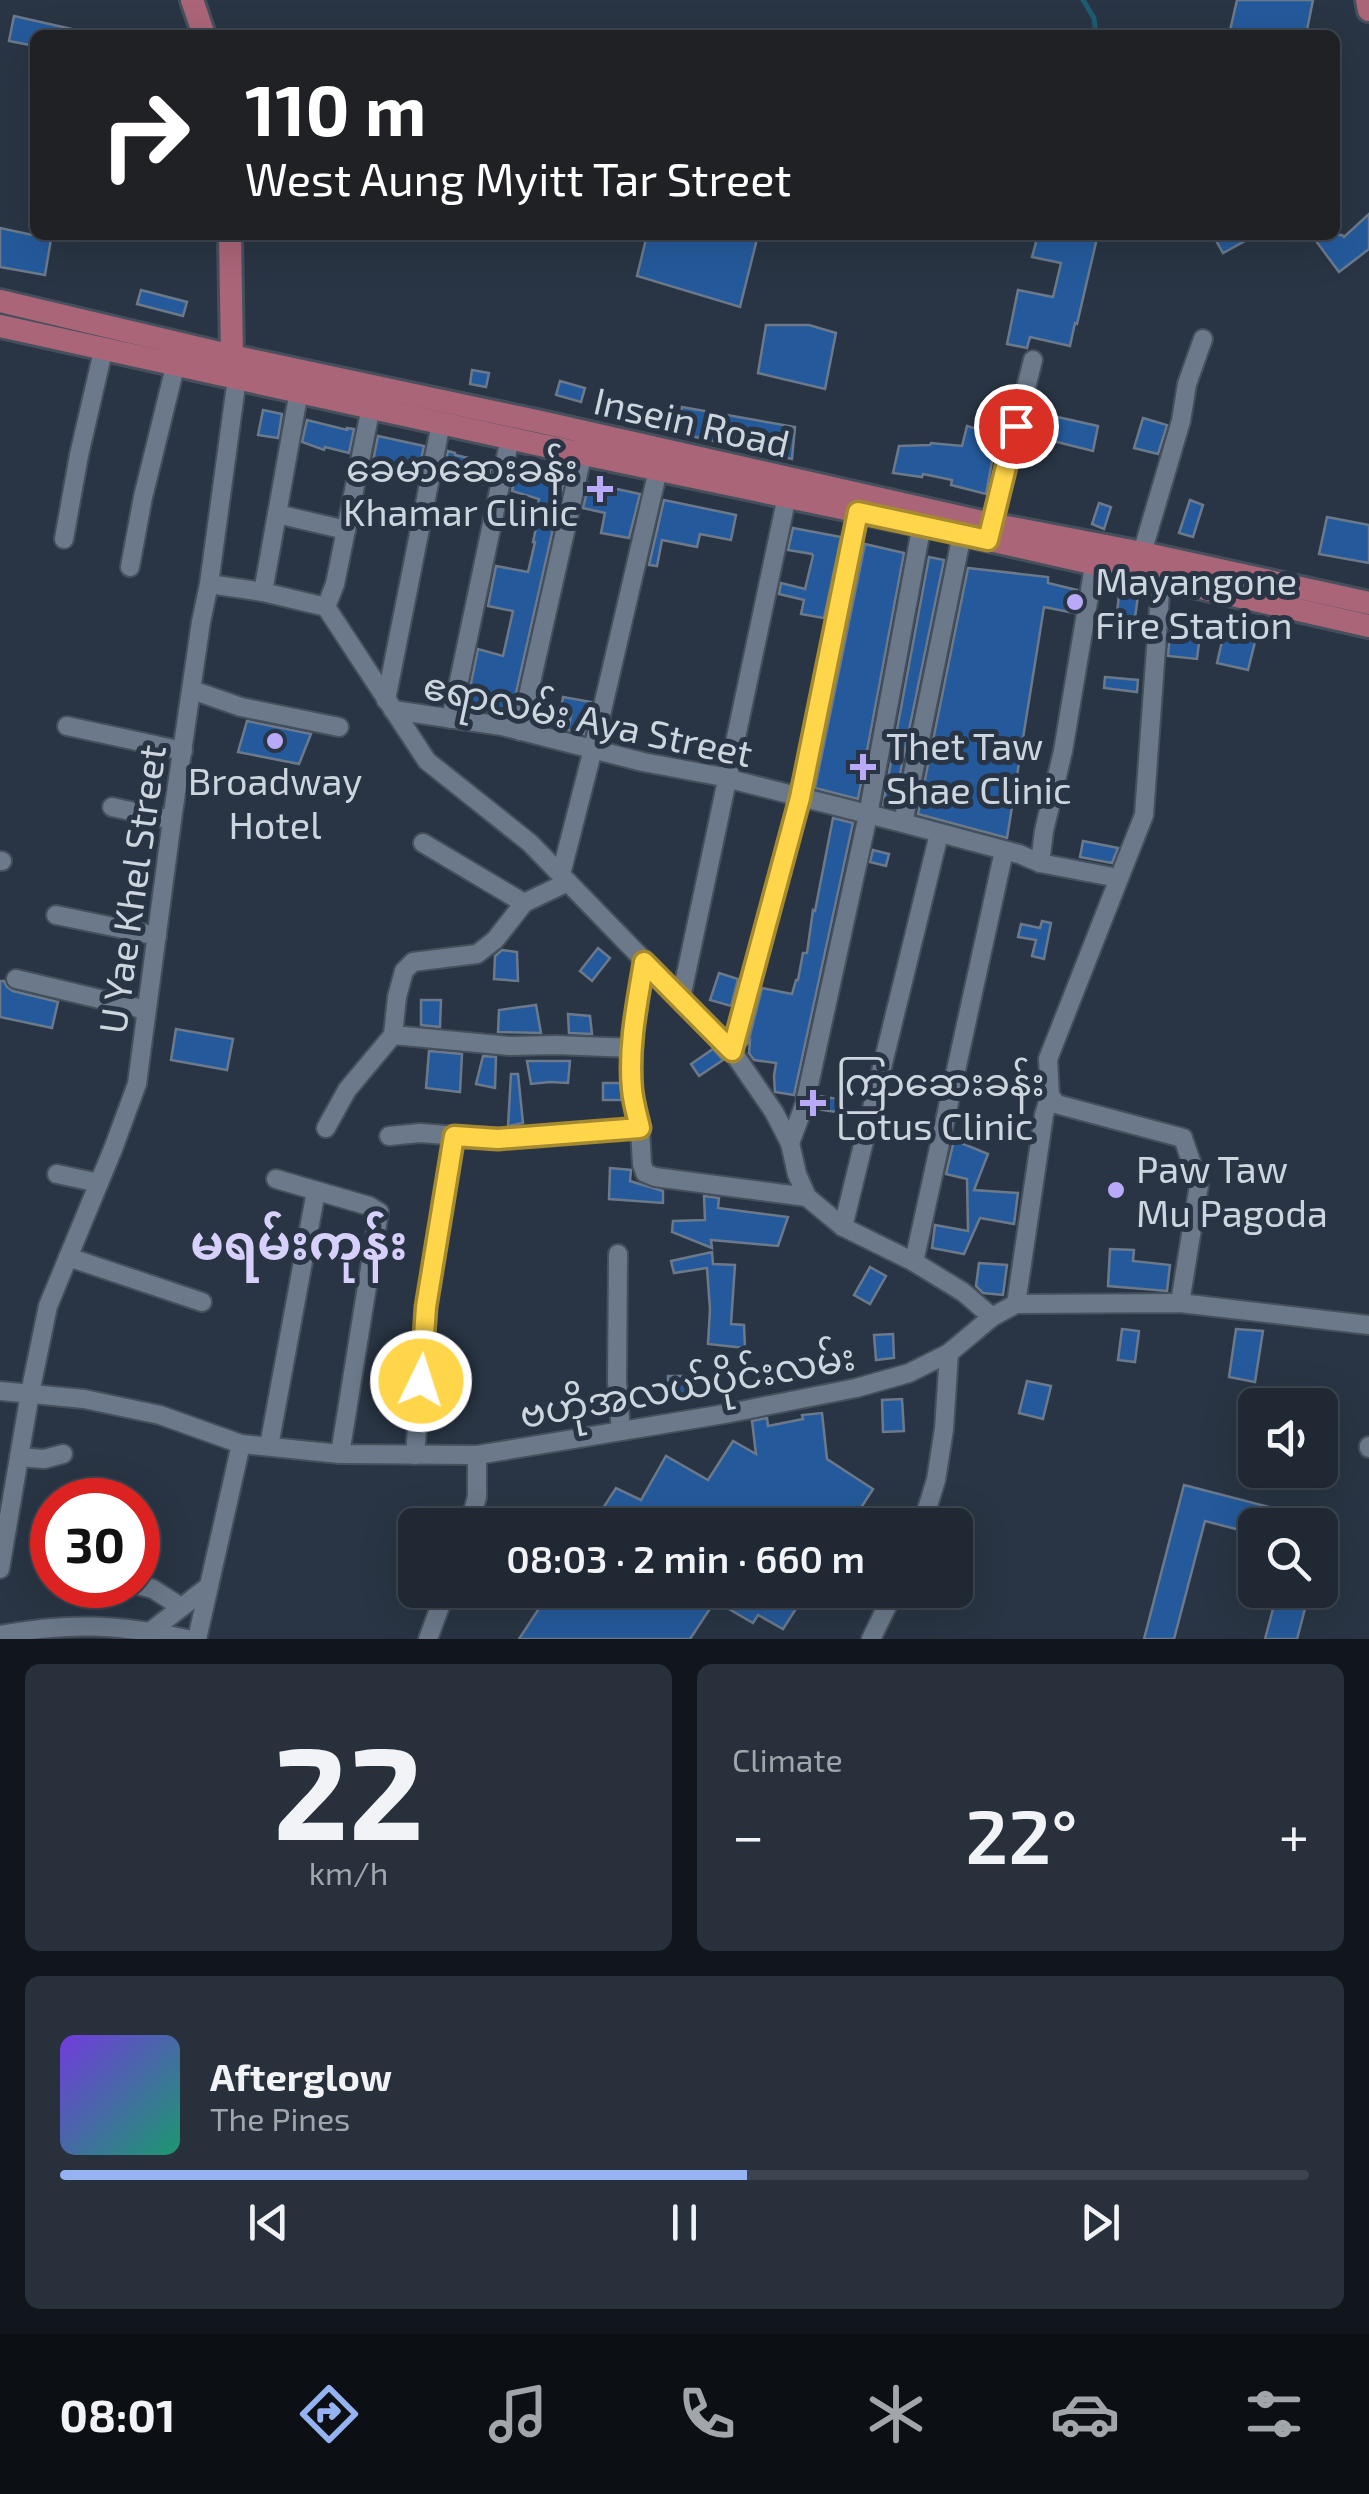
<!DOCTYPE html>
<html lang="en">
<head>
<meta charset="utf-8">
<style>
	body { margin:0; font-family:"Exo 2","Noto Sans Myanmar",sans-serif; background:#27303b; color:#f1f3f6; height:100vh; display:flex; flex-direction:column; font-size:38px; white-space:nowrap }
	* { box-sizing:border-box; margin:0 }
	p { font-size:32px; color:#a1a6ac }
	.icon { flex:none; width:55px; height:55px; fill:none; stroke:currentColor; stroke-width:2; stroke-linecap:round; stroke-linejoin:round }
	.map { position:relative; height:1639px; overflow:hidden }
	.details { display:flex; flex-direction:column; gap:25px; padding:25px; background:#11161c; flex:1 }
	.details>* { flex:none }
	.guide { position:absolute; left:30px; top:30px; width:1310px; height:210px; border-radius:15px; box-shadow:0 10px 40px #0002,0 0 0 2px #3c444e; background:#202124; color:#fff; overflow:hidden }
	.fabs { position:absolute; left:1238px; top:1388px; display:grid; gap:20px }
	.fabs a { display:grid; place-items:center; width:100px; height:100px; border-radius:15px; background:#1f2833; box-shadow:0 10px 40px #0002,0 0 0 2px #3c444e; font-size:50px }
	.speed { position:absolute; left:30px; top:1478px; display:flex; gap:20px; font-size:50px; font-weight:700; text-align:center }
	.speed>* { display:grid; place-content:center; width:130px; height:130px; border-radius:50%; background:#1f2833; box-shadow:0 10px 40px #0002,0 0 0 2px #3c444e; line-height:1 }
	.speed .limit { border:15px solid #d22; background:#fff; color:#111 }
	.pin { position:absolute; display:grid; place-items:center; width:85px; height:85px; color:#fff; margin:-42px; border:5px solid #fff; border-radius:50%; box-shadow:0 2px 10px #0007 }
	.me { position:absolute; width:110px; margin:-55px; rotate:4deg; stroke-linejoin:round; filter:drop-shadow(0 0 8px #0008) }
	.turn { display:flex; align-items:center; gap:35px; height:210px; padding:0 50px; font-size:45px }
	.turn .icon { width:130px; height:130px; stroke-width:2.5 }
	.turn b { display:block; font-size:70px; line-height:85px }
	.big { font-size:75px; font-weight:600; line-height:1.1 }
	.details .widget { flex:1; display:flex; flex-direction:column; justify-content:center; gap:15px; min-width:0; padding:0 35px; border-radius:15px; background:#27303b }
	.details .dial { align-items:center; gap:0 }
	.dial b { font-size:130px; line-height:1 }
	.song { display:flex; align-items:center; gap:30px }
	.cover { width:120px; height:120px; border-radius:15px; background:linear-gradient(135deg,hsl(260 70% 55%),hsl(160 70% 35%)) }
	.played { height:10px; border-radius:5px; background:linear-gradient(90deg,#95b2f1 55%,#3c444e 55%) }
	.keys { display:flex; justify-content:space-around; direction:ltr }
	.heat { display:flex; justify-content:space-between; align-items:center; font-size:55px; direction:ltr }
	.details .tiles { flex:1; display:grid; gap:25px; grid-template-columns:1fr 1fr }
	.widget:last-child { grid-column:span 2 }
	.trip { position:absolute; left:398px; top:1508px; width:575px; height:100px; border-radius:15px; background:#1f2833; box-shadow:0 10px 40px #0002,0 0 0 2px #3c444e; font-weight:600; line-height:100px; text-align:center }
	.dock { display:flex; height:160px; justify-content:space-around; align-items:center; background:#0c1014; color:#a1a6ac }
	.dock .icon { width:70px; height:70px }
	.dock .selected { color:#95b2f1 }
	.dock b { font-size:45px; color:#f1f3f6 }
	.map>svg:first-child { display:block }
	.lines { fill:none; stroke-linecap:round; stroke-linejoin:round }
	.stream { stroke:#1c5d72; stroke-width:5 }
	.building { fill:#245a9b; stroke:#6b798b; stroke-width:2.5 }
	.minor-casing { stroke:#46505d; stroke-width:22 }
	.major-casing { stroke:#46505d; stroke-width:28 }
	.minor { stroke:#6b798a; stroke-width:18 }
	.major { stroke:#ab6579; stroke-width:22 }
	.route-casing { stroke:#a68a30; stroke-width:25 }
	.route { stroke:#ffd54a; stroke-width:18 }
	.poi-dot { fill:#b9aaf7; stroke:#293544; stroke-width:4 }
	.labels { text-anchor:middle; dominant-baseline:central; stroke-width:10; stroke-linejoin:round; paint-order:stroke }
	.street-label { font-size:38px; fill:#cdd5df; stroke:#293544 }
	.poi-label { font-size:38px; fill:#cdd5df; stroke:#293544; text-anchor:start }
	.district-label { font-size:48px; font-weight:bold; fill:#d7d0fb; stroke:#293544 }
</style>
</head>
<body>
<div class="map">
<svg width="1369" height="1639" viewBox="0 0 1369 1639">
	<rect width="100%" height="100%" fill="#293544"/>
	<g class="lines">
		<path class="stream" d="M 1083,0 L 1094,18 L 1096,35"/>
	</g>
	<g class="building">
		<path d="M 1237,0 L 1313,0 L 1306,35 L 1229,35 Z"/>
		<path d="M 14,16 L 76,30 L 75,35 L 35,35 L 35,46 L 9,41 Z"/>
		<path d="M 1369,214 L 1369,249 L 1339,272 L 1316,241 L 1324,235 L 1342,235 L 1344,237 Z"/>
		<path d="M 0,228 L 51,239 L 45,275 L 0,267 Z"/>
		<path d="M 647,235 L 758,235 L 740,307 L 637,276 Z"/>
		<path d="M 1038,235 L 1082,235 L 1097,238 L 1077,324 L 1075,323 L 1070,346 L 1030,337 L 1027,348 L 1007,344 L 1018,290 L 1053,297 L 1061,263 L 1032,257 Z"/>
		<path d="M 1213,235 L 1256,235 L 1223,253 Z"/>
		<path d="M 141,290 L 187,302 L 183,316 L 137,304 Z"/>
		<path d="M 766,325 L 809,325 L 836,333 L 825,389 L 758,373 Z"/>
		<path d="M 472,370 L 489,373 L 486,387 L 470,384 Z"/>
		<path d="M 560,381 L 585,388 L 581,402 L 556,395 Z"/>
		<path d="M 682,407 L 795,427 L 792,459 L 678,433 Z"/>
		<path d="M 263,410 L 282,414 L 278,438 L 258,435 Z"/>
		<path d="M 1044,414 L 1098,426 L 1093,451 L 1041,438 Z"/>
		<path d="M 1143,418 L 1167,425 L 1158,454 L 1134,448 Z"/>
		<path d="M 307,420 L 347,430 L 347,428 L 354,429 L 349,453 L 325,447 L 324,450 L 302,442 Z"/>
		<path d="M 967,426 L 997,435 L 986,494 L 951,485 L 952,480 L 923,474 L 922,477 L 893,473 L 899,446 L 930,445 L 931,443 L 962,446 Z"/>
		<path d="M 378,436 L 424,446 L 419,469 L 373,461 Z"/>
		<path d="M 448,451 L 455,453 L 455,455 L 487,462 L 488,458 L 493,459 L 487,484 L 483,484 L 483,481 L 443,475 Z"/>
		<path d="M 516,471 L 525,473 L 526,471 L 564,480 L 511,715 L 466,708 L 478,649 L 503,656 L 513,611 L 488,606 L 496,566 L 528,572 L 535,542 L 533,542 L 536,528 L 533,528 L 539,499 L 512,491 Z"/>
		<path d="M 589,483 L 640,494 L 629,538 L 601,533 L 605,513 L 583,508 Z"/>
		<path d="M 664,500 L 736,515 L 731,540 L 700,534 L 697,547 L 662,540 L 657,566 L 649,565 Z"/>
		<path d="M 1190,500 L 1203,505 L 1193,537 L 1179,533 Z"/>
		<path d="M 1099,503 L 1111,507 L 1104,529 L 1092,524 Z"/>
		<path d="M 1327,517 L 1369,525 L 1369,563 L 1319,554 Z"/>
		<path d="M 793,528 L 841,537 L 824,618 L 801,614 L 804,600 L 779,594 L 781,583 L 805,589 L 813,556 L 812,554 L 788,550 Z"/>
		<path d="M 865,544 L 904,553 L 858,799 L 815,788 Z"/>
		<path d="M 929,557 L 944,560 L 893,808 L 883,805 Z"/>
		<path d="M 968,568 L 1048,577 L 1048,583 L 1077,590 L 1074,613 L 1044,607 L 1007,838 L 918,814 Z"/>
		<path d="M 1119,594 L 1138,596 L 1133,633 L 1115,632 Z"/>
		<path d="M 1225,628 L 1257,634 L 1248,670 L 1217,663 Z"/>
		<path d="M 1170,632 L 1200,635 L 1197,659 L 1168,656 Z"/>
		<path d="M 1105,677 L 1138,680 L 1137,692 L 1104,688 Z"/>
		<path d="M 563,697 L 591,702 L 584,734 L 568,730 L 572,711 L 561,709 Z"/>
		<path d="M 247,721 L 311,734 L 299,764 L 238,752 Z"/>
		<path d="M 833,818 L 853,823 L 794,1095 L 775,1092 L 774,1076 L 776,1063 L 754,1060 L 749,1053 L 750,1041 L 748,1043 L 762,988 L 792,994 L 796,980 L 798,980 L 803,953 L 807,953 L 813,910 L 815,911 Z"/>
		<path d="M 1083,841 L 1118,848 L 1112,863 L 1080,857 Z"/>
		<path d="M 873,850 L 889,854 L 886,866 L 870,862 Z"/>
		<path d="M 1042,921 L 1051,923 L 1044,959 L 1032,956 L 1036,940 L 1018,937 L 1021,924 L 1040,928 Z"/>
		<path d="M 598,948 L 610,958 L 592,981 L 580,971 Z"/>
		<path d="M 502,950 L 517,952 L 518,981 L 494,979 L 495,956 Z"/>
		<path d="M 719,973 L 738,979 L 731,1006 L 710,1000 Z"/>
		<path d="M 0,981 L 4,981 L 7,987 L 13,991 L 58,1002 L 52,1028 L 0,1017 Z"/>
		<path d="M 421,1000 L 441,1000 L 440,1027 L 421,1025 Z"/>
		<path d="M 536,1005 L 541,1033 L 498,1032 L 499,1010 Z"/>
		<path d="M 568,1014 L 590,1016 L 592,1034 L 569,1033 Z"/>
		<path d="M 176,1029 L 233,1039 L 227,1070 L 171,1060 Z"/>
		<path d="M 713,1049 L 723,1060 L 699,1076 L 691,1064 Z"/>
		<path d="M 429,1051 L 462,1054 L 460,1092 L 426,1088 Z"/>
		<path d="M 483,1056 L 496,1057 L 495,1088 L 476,1084 Z"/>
		<path d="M 527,1061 L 570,1061 L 568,1083 L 550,1082 L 531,1084 Z"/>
		<path d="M 511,1074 L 518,1074 L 523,1123 L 508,1126 Z"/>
		<path d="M 603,1083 L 620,1083 L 622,1100 L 603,1100 Z"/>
		<path d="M 819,1096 L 838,1099 L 837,1112 L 816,1109 Z"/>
		<path d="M 954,1140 L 988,1154 L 974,1190 L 1018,1193 L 1014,1224 L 980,1218 L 964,1254 L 932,1248 L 935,1225 L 968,1231 L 967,1179 L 946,1174 Z"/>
		<path d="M 610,1168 L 631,1170 L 630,1181 L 663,1191 L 663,1203 L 609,1199 Z"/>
		<path d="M 704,1196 L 719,1198 L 718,1208 L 788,1217 L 778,1246 L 711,1240 L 712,1248 L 672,1232 L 673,1221 L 705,1220 Z"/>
		<path d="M 1110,1249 L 1134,1250 L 1133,1261 L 1170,1265 L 1167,1291 L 1108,1286 Z"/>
		<path d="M 712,1252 L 713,1264 L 735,1265 L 731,1324 L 744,1325 L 745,1348 L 708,1344 L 710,1309 L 707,1268 L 674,1273 L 671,1261 Z"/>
		<path d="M 979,1263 L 1007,1265 L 1003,1295 L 983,1293 L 976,1286 Z"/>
		<path d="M 870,1267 L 886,1276 L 870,1304 L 854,1295 Z"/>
		<path d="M 1122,1329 L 1139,1331 L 1135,1362 L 1118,1360 Z"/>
		<path d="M 1236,1329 L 1263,1331 L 1255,1382 L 1229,1377 Z"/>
		<path d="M 893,1334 L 894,1358 L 876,1360 L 874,1335 Z"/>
		<rect x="668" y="1376" width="22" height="21"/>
		<path d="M 1027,1381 L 1051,1386 L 1043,1419 L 1019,1413 Z"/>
		<path d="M 902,1399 L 904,1431 L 883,1432 L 882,1400 Z"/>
		<path d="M 822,1413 L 827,1459 L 873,1489 L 850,1525 L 592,1525 L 616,1488 L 641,1500 L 666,1456 L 708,1480 L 733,1441 L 756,1454 L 752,1421 L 767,1418 L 768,1426 L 803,1419 L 802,1415 Z"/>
		<path d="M 1184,1485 L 1323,1521 L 1323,1525 L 1255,1525 L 1255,1534 L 1205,1521 L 1174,1639 L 1144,1639 Z"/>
		<path d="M 551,1590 L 808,1590 L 783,1629 L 758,1615 L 753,1623 L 715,1601 L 690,1639 L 519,1639 Z"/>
		<path d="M 1278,1590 L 1310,1590 L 1297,1639 L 1265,1639 Z"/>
	</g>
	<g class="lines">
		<g class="minor-casing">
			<g id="minor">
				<path d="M 277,514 L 346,530"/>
				<path d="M 989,534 L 1033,360"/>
				<path d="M 64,539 L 79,455 L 104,347"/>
				<path d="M 1142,553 L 1181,421 L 1187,384 L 1203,339"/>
				<path d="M 130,567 L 143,497 L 176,363"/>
				<path d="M 1161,579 L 1144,815 L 1048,1059 L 1050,1095 L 1056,1104 L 1183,1138 L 1199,1185 L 1180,1303"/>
				<path d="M 209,584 L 263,592 L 326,607 L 427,761 L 530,843 L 732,1051 L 774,1112 L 790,1143 L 797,1174 L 807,1197 L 843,1227 L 914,1262 L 963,1292 L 992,1317"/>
				<path d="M 263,592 L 299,391"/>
				<path d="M 326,607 L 335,584 L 371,407"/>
				<path d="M 192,690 L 241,707 L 339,727"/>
				<path d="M 386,700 L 441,423"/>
				<path d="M 393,710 L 502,726 L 643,762 L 718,776 L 903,823 L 1019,854 L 1040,863 L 1118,878"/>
				<path d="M 451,719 L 510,438"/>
				<path d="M 67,726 L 183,751"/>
				<path d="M 520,731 L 585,443"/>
				<path d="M 112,807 L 172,820"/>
				<path d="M 903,823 L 962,534"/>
				<path d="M 423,843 L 524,903"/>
				<path d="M 0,861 L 2,861"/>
				<path d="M 1040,863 L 1044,831 L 1063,751 L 1096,554"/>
				<path d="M 561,874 L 593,749 L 658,470"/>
				<path d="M 56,915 L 157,936"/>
				<path d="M 644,962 L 634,1021 L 632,1089 L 640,1128 L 642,1164 L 645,1173 L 655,1177 L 807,1197"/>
				<path d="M 16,979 L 146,1010"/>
				<path d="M 681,998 L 787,496"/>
				<path d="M 393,1035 L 510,1046 L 556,1045 L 632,1048"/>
				<path d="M 732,1051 L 800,798 L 859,512"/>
				<path d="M 326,1128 L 347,1090 L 393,1035 L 397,997 L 404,971 L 413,962 L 477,954 L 495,940 L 524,903 L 568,882"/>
				<path d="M 389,1136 L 420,1133 L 497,1139 L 640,1128"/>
				<path d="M 790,1143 L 805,1103 L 868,815 L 922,524"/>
				<path d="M 57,1174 L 99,1183"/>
				<path d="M 276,1179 L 369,1206 L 379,1212 L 340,1454"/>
				<path d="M 843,1227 L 939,834"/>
				<path d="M 618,1254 L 617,1381 L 621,1431"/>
				<path d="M 68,1257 L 202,1302"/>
				<path d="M 914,1262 L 1004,851"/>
				<path d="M 1016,1304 L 1044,1115 L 1050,1095"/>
				<path d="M 0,1391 L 84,1399 L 160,1415 L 241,1444 L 340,1454 L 477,1455 L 730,1413 L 856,1388 L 909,1373 L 949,1353 L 992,1317 L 1016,1304 L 1180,1303 L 1369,1325"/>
				<path d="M 269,1446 L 316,1191"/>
				<path d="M 1369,1446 L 1369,1448"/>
				<path d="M 415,1455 L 426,1307 L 454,1136"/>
				<path d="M 19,1457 L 44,1459 L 63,1454"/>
				<path d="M 469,1525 L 477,1497 L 477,1455"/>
				<path d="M 922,1525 L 936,1480 L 944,1429 L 949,1353"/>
				<path d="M 0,1569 L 30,1393 L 48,1306 L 113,1149 L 137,1084 L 172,820 L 201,622 L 209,584 L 237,378 L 234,366"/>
				<path d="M 138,1585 L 153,1589 L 181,1607"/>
				<path d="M 151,1631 L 209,1586"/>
				<path d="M 0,1635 C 70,1622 118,1624 187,1639"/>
				<path d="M 197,1639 L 241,1444"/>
				<path d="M 428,1639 L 446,1590"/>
				<path d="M 871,1639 L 895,1590"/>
			</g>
		</g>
		<g class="major-casing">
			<g id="major">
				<path d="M 192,0 L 204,35"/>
				<path d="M 1367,0 L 1369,10"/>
				<path d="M 230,235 L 232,356"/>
				<path d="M 0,301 L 232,356 L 541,422 L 991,524 L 1142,553 L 1369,603"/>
				<path d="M 0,326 L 536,444 L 927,526"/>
				<path d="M 963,534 L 1369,626"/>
			</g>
		</g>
		<use href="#minor" class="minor"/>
		<use href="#major" class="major"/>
	</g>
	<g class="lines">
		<g class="route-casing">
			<path id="route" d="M 421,1381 L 426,1307 L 454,1136 L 498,1139 L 640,1128 C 637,1115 633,1102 632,1089 C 628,1047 637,1004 644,962 L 732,1051 L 800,798 L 858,512 L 988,540 L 1016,426"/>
		</g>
		<use href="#route" class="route"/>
	</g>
	<g class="poi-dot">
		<path d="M595 474h10v10h10v10h-10v10h-10v-10h-10v-10h10z"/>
		<circle cx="1075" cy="602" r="10"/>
		<circle cx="275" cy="741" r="10"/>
		<path d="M858 752h10v10h10v10h-10v10h-10v-10h-10v-10h10z"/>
		<path d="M808 1088h10v10h10v10h-10v10h-10v-10h-10v-10h10z"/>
		<circle cx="1116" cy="1190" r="10"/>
	</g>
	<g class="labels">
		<g class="street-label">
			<text transform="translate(692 421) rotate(13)">Insein Road</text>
			<text transform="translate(588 718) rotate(12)">ဧရာလမ်း Aya Street</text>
			<text transform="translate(131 889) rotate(-82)">U Yae Khel Street</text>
			<text transform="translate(687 1384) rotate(-10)">ဗဟိုအလယ်ပိုင်းလမ်း</text>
		</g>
		<g class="poi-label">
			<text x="578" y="467" text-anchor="end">ခေမာဆေးခန်း<tspan x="578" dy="44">Khamar Clinic</tspan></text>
			<text x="1095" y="580">Mayangone<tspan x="1095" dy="44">Fire Station</tspan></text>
			<text x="886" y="745">Thet Taw<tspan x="886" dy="44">Shae Clinic</tspan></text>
			<text x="275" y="780" text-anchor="middle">Broadway<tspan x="275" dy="44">Hotel</tspan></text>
			<text x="836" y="1081">ကြာဆေးခန်း<tspan x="836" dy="44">Lotus Clinic</tspan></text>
			<text x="1136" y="1168">Paw Taw<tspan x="1136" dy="44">Mu Pagoda</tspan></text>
		</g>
		<g class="district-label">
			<text x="299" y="1241">မရမ်းကုန်း</text>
		</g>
	</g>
</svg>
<div class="fabs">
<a><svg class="icon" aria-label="sound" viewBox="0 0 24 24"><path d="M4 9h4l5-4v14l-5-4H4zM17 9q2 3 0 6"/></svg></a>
<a><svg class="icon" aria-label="search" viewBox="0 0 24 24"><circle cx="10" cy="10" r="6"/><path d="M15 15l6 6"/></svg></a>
</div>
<div class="speed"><div class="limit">30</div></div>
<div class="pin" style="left:1016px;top:426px;background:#d93025"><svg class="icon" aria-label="arrive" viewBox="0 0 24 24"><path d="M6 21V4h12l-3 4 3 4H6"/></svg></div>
<svg class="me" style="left:421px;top:1381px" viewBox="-20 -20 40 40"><circle r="17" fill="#ffd54a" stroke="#fff" stroke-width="3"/><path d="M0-11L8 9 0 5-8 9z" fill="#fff"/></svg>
<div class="trip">08:03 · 2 min · 660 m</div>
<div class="guide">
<div class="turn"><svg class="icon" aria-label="right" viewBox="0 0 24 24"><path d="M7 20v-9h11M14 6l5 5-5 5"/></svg><div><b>110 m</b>West Aung Myitt Tar Street</div></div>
</div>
</div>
<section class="details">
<div class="tiles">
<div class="widget dial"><b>22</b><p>km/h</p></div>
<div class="widget"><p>Climate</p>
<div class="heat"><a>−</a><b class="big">22°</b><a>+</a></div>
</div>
<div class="widget">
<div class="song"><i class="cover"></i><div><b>Afterglow</b><p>The Pines</p></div></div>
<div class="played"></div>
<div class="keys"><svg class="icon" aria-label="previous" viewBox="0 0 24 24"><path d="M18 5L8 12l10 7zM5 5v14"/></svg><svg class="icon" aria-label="pause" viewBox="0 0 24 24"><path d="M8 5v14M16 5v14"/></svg><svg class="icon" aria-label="next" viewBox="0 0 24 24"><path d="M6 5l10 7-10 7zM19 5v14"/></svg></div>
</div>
</div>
</section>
<nav class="dock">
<b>08:01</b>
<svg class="icon selected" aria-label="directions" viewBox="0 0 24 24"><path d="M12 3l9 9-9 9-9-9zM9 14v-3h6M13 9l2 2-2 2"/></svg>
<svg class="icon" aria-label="music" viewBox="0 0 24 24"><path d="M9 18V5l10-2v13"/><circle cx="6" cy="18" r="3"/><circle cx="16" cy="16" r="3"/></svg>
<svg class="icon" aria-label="phone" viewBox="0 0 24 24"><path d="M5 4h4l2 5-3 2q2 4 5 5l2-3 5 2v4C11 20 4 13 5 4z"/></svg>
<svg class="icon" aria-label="climate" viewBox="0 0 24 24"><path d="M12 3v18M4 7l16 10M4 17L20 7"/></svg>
<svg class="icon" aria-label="car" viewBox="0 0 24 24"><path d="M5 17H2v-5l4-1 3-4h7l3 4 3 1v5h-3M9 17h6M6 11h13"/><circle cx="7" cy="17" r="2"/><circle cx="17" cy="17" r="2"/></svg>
<svg class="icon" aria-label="filters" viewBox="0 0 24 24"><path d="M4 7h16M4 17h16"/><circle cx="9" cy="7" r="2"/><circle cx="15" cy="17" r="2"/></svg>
</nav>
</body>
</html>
